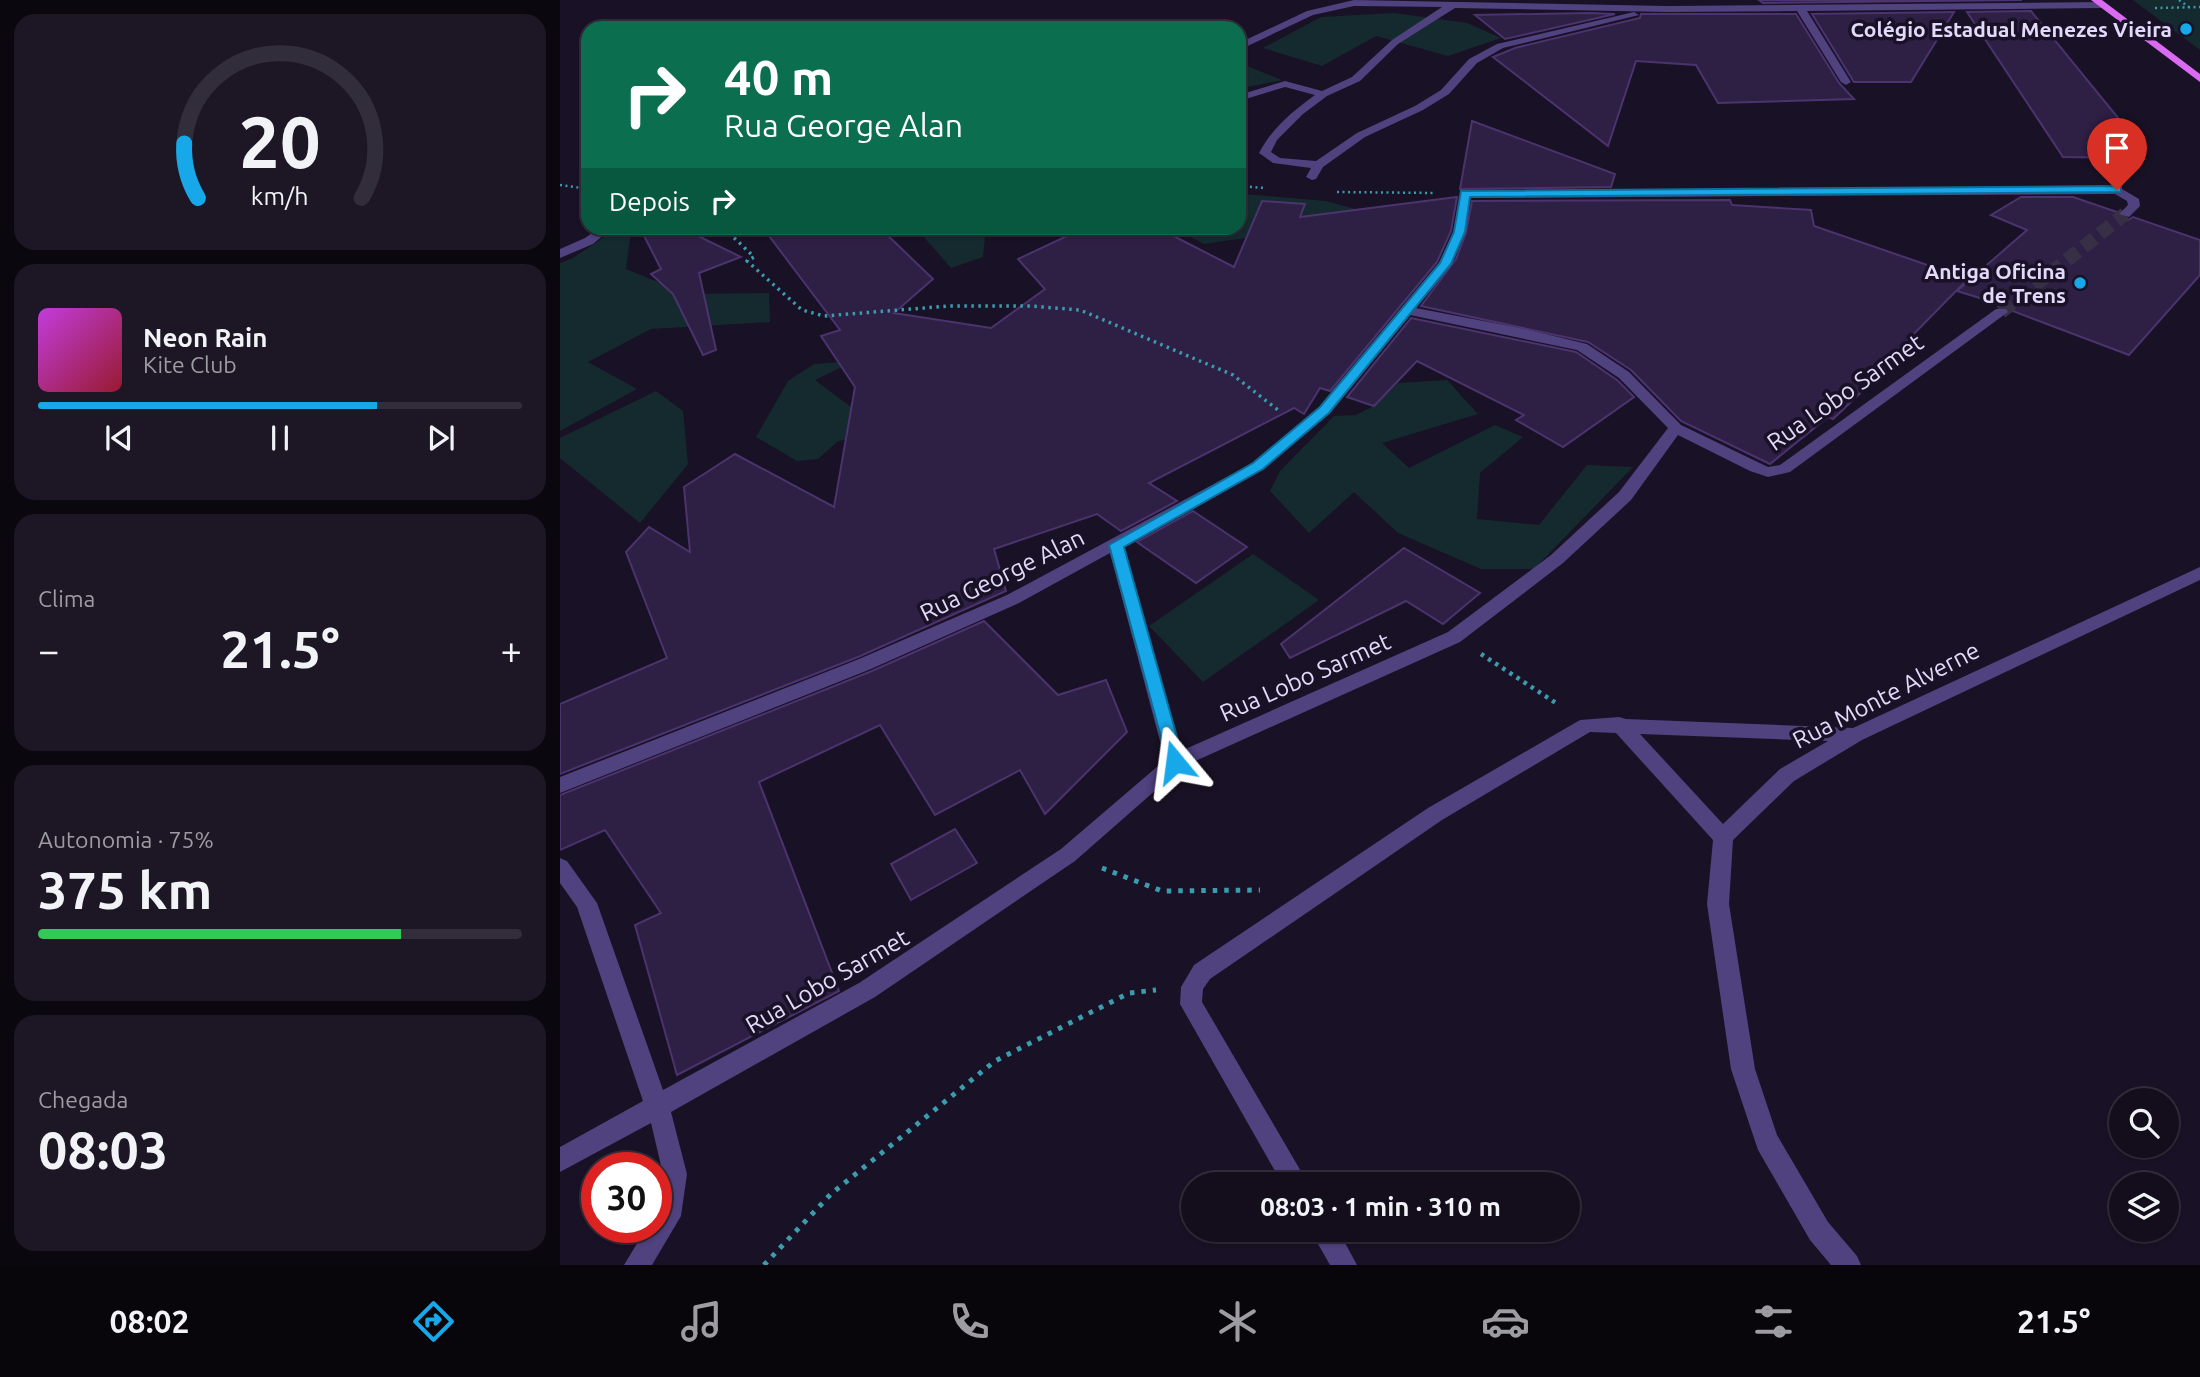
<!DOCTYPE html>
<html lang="pt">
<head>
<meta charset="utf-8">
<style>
	body { margin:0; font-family:Ubuntu,sans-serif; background:#1c1625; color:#f1f3f6; height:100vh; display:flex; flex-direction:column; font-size:26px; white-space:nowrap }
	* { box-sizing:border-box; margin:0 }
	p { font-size:23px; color:#9d9ca3 }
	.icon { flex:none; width:38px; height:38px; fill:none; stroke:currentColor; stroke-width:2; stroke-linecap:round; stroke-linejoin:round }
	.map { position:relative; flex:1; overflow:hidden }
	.drawer { display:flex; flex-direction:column; gap:14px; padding:14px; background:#0a070f; width:560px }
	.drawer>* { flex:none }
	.banner { position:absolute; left:21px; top:21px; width:665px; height:214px; border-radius:21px; box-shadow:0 2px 5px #0004,0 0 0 2px #322d3b; background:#0b6e4f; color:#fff; overflow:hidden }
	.tools { position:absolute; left:1549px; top:1088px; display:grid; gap:14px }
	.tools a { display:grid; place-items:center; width:70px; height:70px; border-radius:50%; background:#130d1c; box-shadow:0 2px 5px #0004,0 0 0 2px #322d3b; font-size:35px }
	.speed { position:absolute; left:21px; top:1152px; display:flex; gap:14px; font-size:35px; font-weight:700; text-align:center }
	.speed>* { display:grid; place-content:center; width:91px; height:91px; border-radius:50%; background:#130d1c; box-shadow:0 2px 5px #0004,0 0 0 2px #322d3b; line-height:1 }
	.speed .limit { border:10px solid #d22; background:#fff; color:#111 }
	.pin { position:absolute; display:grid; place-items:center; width:60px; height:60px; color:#fff; margin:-72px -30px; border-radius:50% 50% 50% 0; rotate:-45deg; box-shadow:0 0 7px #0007 }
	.pin .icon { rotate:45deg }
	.me { position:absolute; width:77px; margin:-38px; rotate:344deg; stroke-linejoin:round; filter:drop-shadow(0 0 5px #0008) }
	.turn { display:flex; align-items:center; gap:24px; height:147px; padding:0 28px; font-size:32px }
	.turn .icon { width:91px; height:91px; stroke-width:2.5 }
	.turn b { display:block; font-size:49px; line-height:60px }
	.then { display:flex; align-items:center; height:66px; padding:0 28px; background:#0003; gap:14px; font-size:26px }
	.big { font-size:52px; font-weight:700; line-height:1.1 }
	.drawer .card { flex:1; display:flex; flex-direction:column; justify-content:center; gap:10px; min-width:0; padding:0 24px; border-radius:21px; background:#1c1625 }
	.drawer .dial { align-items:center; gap:0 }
	.dial svg { height:182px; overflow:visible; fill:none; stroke:#322d3b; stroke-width:7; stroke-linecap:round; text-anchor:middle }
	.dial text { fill:#f1f3f6; stroke:none }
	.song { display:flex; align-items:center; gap:21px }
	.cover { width:84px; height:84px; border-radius:10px; background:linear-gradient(135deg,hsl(290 70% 55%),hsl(350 70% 35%)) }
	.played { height:7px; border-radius:4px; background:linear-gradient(90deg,#17a8e9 70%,#322d3b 70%) }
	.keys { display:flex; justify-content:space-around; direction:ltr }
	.heat { display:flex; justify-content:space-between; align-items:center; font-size:38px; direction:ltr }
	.charge { height:10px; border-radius:5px; background:linear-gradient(90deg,#34c759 75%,#322d3b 0) }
	.trip { position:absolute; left:621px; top:1172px; width:399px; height:70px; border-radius:35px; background:#130d1c; box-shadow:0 2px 5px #0004,0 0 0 2px #322d3b; font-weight:700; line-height:70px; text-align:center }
	.tabs { display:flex; height:112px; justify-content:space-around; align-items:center; background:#08050b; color:#9d9ca3 }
	.tabs .icon { width:49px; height:49px }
	.tabs .selected { color:#17a8e9 }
	.tabs b { font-size:32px; color:#f1f3f6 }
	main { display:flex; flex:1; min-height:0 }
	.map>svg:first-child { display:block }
	.green { fill:#152a2e }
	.building { fill:#2e1f44; stroke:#4b336e; stroke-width:2 }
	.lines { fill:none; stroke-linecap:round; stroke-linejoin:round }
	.minor-tunnel { stroke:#372f45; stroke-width:14; stroke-dasharray:14 7; stroke-linecap:butt }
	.path-far3 { stroke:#3b9cad; stroke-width:2.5; stroke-dasharray:2 3.5; stroke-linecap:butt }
	.path-far2 { stroke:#3b9cad; stroke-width:3.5; stroke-dasharray:2.5 4.5; stroke-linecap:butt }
	.path-far1 { stroke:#3b9cad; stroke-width:4.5; stroke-dasharray:3.5 5; stroke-linecap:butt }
	.path { stroke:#3b9cad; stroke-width:5; stroke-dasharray:4.5 7; stroke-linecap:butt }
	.minor { fill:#50417f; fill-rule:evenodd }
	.major { fill:#da6af1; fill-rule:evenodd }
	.route { fill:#17a8e9; stroke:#0f6d97; stroke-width:2 }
	.poi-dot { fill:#17a8e9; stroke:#191125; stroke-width:2.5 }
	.labels { text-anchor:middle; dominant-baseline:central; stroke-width:7; stroke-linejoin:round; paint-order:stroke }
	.far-poi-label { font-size:21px; font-weight:bold; fill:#e4d9fb; stroke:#191125; text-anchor:end }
	.street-label { font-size:24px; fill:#e4d9fb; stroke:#191125 }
</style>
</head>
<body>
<main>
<section class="drawer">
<div class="card dial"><svg viewBox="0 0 100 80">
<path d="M14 69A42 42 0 1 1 86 69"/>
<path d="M14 69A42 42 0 0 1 8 45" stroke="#17a8e9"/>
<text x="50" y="56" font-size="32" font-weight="700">20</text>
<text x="50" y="72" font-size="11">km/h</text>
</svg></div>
<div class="card">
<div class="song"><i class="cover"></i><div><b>Neon Rain</b><p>Kite Club</p></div></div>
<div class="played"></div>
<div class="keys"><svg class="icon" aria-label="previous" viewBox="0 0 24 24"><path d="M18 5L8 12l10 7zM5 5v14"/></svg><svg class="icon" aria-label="pause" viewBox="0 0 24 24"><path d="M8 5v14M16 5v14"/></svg><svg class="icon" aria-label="next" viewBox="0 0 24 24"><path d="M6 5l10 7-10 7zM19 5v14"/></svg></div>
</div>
<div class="card"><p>Clima</p>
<div class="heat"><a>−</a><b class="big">21.5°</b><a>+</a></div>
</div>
<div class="card"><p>Autonomia · 75%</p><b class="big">375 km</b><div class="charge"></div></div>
<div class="card"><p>Chegada</p><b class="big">08:03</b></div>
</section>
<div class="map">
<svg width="1640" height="1265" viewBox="0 0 1640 1265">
	<rect width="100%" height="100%" fill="#191125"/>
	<g class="green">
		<path d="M 1573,0 L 1640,0 L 1640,50 Z"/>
		<path d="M 834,13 L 907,23 L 941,38 L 888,56 L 816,36 L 762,66 L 703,48 L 761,17 Z"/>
		<path d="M 679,63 L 722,80 L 679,89 Z"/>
		<path d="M 684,194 L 766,201 L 802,211 L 693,237 L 644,244 L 613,228 L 679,228 L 679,196 Z"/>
		<path d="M 58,228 L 80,228 L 71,231 L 66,269 L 127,294 L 209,293 L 210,322 L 91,329 L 28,362 L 77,389 L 0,431 L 0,263 L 11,259 Z"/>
		<path d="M 356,228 L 426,228 L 423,257 L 391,268 Z"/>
		<path d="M 294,361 L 255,380 L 327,434 L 278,441 L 258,459 L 237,461 L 196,437 L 228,381 L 254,364 Z"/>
		<path d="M 887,380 L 918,414 L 822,443 L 849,468 L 935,425 L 963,437 L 920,473 L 917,519 L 979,525 L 1027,465 L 1073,467 L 974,569 L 921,569 L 838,533 L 794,492 L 749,533 L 710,491 L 720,471 L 774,416 L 796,415 L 814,406 L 838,383 Z"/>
		<path d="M 96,391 L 123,411 L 128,464 L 80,523 L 0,458 L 0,438 Z"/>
		<path d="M 693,554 L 759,600 L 643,682 L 589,626 Z"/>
	</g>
	<g class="building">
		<path d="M 1199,0 L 1462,0 L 1203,3 Z"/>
		<path d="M 1471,11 L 1568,130 L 1568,158 L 1503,157 L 1407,12 Z"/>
		<path d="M 1394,12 L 1351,82 L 1294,82 L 1252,14 Z"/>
		<path d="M 1029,13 L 1055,14 L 945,39 L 915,15 Z"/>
		<path d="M 1081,14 L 1236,14 L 1279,83 L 1294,99 L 1158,103 L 1136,65 L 1076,61 L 1048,146 L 933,57 L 955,48 L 1080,18 Z"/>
		<path d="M 912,121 L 1055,174 L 1051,187 L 900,189 Z"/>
		<path d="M 897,197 L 891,231 L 877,262 L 770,391 L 760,388 L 744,414 L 734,408 L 589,483 L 617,501 L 561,531 L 537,514 L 434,549 L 446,591 L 298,657 L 0,774 L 0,704 L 107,658 L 66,552 L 89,527 L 130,552 L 124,487 L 175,454 L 274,507 L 295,387 L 261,336 L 280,330 L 203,228 L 320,228 L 373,279 L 334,313 L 431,328 L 485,289 L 458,259 L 524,228 L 550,228 L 561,234 L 574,228 L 598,228 L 674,267 L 702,201 L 745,204 L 740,217 Z"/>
		<path d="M 1461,197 L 1513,197 L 1557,212 L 1558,217 L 1568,220 L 1573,217 L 1640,240 L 1640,275 L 1569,355 L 1450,310 L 1446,306 L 1397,291 L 1467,230 L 1431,215 Z"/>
		<path d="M 1170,200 L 1172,205 L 1251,210 L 1254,226 L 1408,279 L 1333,355 L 1338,357 L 1273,419 L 1268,417 L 1210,464 L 1121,421 L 1071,370 L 1028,342 L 861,306 L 896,259 L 906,233 L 912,201 Z"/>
		<path d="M 80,228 L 122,228 L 181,257 L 139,273 L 156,350 L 143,355 L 113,294 L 91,274 L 101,269 Z"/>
		<path d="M 851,318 L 1016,352 L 1057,380 L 1074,397 L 1003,447 L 956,420 L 964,415 L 857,361 L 814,406 L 787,397 Z"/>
		<path d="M 633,511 L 687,547 L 636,583 L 577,542 Z"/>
		<path d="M 844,548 L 920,593 L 883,624 L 846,601 L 730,658 L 721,644 Z"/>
		<path d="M 424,621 L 498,695 L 546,680 L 567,732 L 485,814 L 460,770 L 375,815 L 320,725 L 199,782 L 279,991 L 117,1075 L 75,925 L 101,913 L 45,830 L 0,850 L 0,795 L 312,671 Z"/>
		<path d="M 395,829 L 417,863 L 351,900 L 331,864 Z"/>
	</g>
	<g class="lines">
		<path class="minor-tunnel" d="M 1441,312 L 1565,214"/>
		<g class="path-far3">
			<path d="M 1619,0 L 1629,7"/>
			<path d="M 1595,8 L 1640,7"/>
			<path d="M 0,185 L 28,189"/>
			<path d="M 679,186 L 705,188"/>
			<path d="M 777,192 L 876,193"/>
		</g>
		<path class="path-far2" d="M 164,228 L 194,257 L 187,261 L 242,310 L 264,316 L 389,306 L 470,306 L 520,310 L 673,375 L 718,410"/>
		<path class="path-far1" d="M 921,654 L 999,705"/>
		<g class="path">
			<path d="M 542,868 L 602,891 L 700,890"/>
			<path d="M 204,1265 L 271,1194 L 435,1061 L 569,993 L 596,990"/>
		</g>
		<g class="minor">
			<path d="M 794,0 L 1108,6 L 1542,2 L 1547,5 L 1542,8 L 1247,11 L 1291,82 L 1286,85 L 1281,82 L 1237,11 L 1108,12 L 895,8 L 838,44 L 800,81 L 767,96 L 743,114 L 717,140 L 711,152 L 720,158 L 756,161 L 797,133 L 855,106 L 881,90 L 909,59 L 937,44 L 1074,12 L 1079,15 L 943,48 L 917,63 L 889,94 L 863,110 L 805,137 L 763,167 L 756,179 L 752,180 L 746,177 L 751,168 L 713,163 L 699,153 C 712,128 733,111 755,95 L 725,87 L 679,101 L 679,95 L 725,81 L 762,91 L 792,77 L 832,40 L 882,7 L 794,6 L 753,15 L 679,50 L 679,43 L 747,11 Z"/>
			<path d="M 1557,186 L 1579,199 L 1580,206 L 1569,217 L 1559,214 L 1568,205 L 1567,201 L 1555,194 L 910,198 C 904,253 890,267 856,308 L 965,329 L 1027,344 L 1069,372 L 1121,425 L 1208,467 L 1220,465 L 1436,309 L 1446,309 L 1448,312 L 1230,472 L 1208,477 L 1190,471 L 1118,435 L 1071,500 L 1003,563 L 900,642 L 622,767 L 515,861 L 315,997 L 111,1112 L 127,1174 L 121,1216 L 92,1265 L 64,1265 L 87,1227 L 96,1227 L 103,1174 L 91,1123 L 0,1172 L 0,1147 L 83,1101 L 17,907 L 0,883 L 0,858 L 7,861 L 37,903 L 103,1090 L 299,983 L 501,849 L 605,760 L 550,553 L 459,603 L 311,669 L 0,793 L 0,777 L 299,659 L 447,595 L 693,463 L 760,407 L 879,263 L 894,232 L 901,191 ZM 850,315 L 1017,350 L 1059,378 L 1108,428 L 1059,492 L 991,555 L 888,632 L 621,751 L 564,546 L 703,469 L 770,413 Z"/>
			<path d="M 39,228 L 52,228 L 33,244 L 0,258 L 0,249 L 25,238 Z"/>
			<path d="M 1640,567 L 1640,580 L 1302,740 L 1234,781 L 1173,840 L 1169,904 L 1195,1069 L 1217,1135 L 1268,1222 L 1297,1256 L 1301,1265 L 1271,1265 L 1250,1240 L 1198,1150 L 1171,1069 L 1147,904 L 1153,840 L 1056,733 L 1030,732 L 882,820 L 650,979 L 643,989 L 642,1002 L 749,1185 L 723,1185 L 620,1004 L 621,987 L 634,965 L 868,808 L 1020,720 L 1059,717 L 1066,719 L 1293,728 ZM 1080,734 L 1268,741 L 1220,769 L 1163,824 Z"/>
			<path d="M 750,1230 L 778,1230 L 797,1265 L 770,1265 Z"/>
		</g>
		<path class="major" d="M 1531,0 L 1542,0 L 1640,74 L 1640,82 Z"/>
	</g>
	<path class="route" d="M 1557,186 L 1561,187 L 1561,192 L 910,197 L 905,232 L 891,264 L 769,413 L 703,469 L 564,547 L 624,762 L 621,767 L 609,767 L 549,545 L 693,463 L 760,407 L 880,263 L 894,232 L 901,191 Z"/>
	<g class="poi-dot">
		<circle cx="1626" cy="29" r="7"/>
		<circle cx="1520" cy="283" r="7"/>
	</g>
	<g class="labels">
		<g class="far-poi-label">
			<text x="1612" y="29">Colégio Estadual Menezes Vieira</text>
			<text x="1506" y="271">Antiga Oficina<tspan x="1506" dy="24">de Trens</tspan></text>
		</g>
		<g class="street-label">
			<text transform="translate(1285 392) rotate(-35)">Rua Lobo Sarmet</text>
			<text transform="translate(442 575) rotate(-26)">Rua George Alan</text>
			<text transform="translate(745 677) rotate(-24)">Rua Lobo Sarmet</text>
			<text transform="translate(1326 695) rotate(-27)">Rua Monte Alverne</text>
			<text transform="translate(267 981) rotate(-30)">Rua Lobo Sarmet</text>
		</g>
	</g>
</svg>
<div class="tools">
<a><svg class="icon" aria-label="search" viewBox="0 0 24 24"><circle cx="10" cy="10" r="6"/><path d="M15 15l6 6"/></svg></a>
<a><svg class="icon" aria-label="layers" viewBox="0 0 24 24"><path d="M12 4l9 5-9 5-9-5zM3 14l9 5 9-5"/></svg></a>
</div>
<div class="speed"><div class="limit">30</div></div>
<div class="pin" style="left:1557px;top:190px;background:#d93025"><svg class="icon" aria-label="arrive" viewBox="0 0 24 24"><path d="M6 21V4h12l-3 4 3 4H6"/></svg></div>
<svg class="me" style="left:615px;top:762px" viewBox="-20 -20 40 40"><path d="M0-17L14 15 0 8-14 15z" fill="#17a8e9" stroke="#fff" stroke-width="4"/></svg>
<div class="trip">08:03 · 1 min · 310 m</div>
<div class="banner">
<div class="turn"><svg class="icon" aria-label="right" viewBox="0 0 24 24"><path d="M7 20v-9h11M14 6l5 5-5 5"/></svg><div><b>40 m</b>Rua George Alan</div></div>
<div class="then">Depois<svg class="icon" aria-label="right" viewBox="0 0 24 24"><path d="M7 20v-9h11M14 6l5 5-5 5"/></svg></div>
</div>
</div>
</main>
<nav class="tabs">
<b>08:02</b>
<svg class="icon selected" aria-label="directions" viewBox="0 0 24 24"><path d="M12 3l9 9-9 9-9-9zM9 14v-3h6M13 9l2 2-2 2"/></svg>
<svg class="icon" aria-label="music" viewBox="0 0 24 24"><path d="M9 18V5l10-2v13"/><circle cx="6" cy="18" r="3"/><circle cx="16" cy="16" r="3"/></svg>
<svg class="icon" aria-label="phone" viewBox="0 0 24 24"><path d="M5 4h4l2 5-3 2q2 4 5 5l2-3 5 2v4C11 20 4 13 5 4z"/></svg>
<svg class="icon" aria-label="climate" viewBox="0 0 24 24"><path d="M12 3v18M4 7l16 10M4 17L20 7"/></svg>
<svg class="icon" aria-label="car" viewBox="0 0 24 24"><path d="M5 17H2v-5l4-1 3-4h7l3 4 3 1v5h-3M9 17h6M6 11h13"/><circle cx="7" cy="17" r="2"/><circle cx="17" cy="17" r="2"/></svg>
<svg class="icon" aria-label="filters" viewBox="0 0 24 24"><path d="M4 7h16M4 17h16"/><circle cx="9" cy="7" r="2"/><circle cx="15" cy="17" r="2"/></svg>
<b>21.5°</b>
</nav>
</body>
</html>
